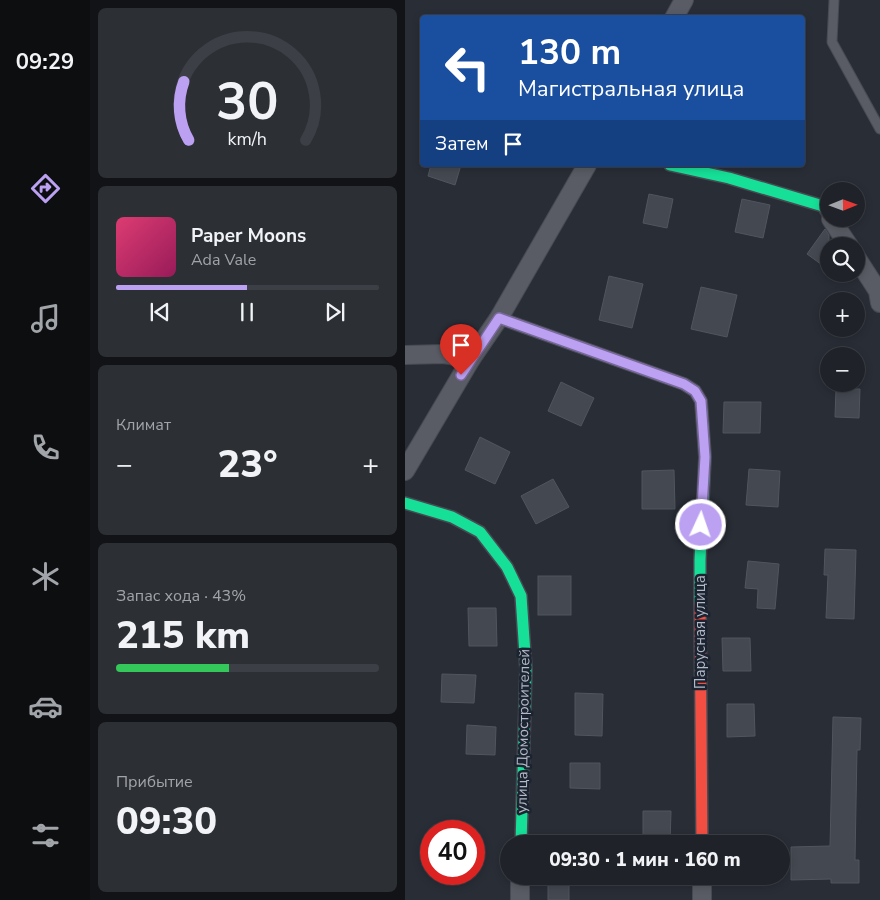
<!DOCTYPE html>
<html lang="ru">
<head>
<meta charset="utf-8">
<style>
	body { margin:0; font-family:"Nunito Sans",sans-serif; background:#2c2f34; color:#f1f3f6; height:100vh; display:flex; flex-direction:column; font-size:19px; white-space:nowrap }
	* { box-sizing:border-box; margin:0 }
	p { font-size:16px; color:#a1a4a8 }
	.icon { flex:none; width:28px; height:28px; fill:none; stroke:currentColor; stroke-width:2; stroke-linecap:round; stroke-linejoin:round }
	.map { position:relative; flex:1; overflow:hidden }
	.details { display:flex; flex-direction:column; gap:8px; padding:8px; background:#111316; width:315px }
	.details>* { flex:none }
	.top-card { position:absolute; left:15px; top:15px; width:385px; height:152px; border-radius:5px; box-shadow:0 2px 8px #0003,0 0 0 1px #3c3f45; background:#1a4fa0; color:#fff; overflow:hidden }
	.needle { width:32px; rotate:89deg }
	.controls { position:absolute; left:415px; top:182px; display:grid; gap:10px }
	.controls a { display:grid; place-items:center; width:45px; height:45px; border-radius:50%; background:#1f2228; box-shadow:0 2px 8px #0003,0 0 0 1px #3c3f45; font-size:25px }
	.speed { position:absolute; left:15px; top:820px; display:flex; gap:10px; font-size:25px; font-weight:700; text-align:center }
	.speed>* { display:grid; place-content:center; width:65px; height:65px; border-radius:50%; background:#1f2228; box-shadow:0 2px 8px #0003,0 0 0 1px #3c3f45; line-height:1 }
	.speed .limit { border:8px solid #d22; background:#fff; color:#111 }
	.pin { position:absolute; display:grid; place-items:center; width:42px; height:42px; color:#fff; margin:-51px -21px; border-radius:50% 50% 50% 0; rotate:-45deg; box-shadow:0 0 5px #0007 }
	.pin .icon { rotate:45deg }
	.me { position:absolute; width:55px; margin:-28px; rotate:3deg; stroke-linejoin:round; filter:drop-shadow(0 0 4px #0008) }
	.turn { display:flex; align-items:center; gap:18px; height:105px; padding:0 15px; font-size:22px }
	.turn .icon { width:65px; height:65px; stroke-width:2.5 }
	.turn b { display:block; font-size:35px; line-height:42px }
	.then { display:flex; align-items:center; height:48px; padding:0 15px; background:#0003; gap:10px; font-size:19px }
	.big { font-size:38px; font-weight:800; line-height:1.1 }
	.details .card { flex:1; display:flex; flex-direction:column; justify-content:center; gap:8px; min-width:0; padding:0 18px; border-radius:8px; background:#2c2f34 }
	.details .dial { align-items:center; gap:0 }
	.dial svg { height:130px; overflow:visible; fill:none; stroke:#3c3f45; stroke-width:7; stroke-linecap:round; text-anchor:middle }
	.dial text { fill:#f1f3f6; stroke:none }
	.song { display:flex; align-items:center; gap:15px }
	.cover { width:60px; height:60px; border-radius:8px; background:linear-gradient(135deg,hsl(340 70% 55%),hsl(330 70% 35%)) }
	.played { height:5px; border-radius:2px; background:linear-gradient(90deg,#bca0f2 50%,#3c3f45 50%) }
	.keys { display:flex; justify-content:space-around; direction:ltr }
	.heat { display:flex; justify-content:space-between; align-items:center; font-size:28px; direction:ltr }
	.charge { height:8px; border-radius:4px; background:linear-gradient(90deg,#34c759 43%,#3c3f45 0) }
	.trip { position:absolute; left:95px; top:835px; width:290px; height:50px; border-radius:25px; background:#1f2228; box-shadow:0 2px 8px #0003,0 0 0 1px #3c3f45; font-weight:800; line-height:50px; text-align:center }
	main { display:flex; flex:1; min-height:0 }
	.tabs { display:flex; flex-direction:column; width:90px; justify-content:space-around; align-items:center; background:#0c0e10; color:#a1a4a8 }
	.tabs .icon { width:35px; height:35px }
	.tabs .selected { color:#bca0f2 }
	.tabs b { font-size:22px; color:#f1f3f6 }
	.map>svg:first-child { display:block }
	.building { fill:#444851; stroke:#51555d }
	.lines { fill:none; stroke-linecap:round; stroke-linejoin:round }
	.lane-casing { stroke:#474a53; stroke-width:11 }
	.street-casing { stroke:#474a53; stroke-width:20 }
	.fast-casing { stroke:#474a53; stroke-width:14 }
	.jam-casing { stroke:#474a53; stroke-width:14 }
	.lane { stroke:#595c64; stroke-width:9 }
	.street { stroke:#595c64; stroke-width:18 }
	.fast { stroke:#16e098; stroke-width:11 }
	.jam { stroke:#f24e42; stroke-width:11 }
	.route-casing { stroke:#7a689d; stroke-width:12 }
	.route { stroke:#bca0f2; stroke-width:9 }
	.labels { text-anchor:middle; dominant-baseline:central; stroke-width:5; stroke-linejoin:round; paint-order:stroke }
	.street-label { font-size:15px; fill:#b3b9c7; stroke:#1c2331 }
</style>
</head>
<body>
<main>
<nav class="tabs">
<b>09:29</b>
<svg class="icon selected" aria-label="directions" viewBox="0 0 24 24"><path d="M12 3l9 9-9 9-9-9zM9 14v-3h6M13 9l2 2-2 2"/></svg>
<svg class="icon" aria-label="music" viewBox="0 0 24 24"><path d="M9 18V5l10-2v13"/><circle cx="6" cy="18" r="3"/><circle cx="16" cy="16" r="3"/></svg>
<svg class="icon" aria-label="phone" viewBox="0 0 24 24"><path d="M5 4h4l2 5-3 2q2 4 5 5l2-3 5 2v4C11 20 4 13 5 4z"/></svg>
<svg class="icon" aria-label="climate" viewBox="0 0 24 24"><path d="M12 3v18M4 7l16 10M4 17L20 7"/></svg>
<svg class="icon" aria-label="car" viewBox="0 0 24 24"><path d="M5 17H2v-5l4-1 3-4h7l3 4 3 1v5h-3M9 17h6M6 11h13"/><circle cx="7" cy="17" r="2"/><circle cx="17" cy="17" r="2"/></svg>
<svg class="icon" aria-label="filters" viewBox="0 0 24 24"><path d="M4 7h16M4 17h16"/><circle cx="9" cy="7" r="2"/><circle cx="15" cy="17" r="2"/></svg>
</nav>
<section class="details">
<div class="card dial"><svg viewBox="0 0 100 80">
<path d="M14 69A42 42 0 1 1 86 69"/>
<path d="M14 69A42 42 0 0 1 11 33" stroke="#bca0f2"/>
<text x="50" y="56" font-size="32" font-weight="700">30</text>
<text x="50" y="72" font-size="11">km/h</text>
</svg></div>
<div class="card">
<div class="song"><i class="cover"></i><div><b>Paper Moons</b><p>Ada Vale</p></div></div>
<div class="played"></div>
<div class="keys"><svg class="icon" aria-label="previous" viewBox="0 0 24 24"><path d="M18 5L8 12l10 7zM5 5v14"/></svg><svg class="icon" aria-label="pause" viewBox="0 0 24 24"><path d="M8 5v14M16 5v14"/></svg><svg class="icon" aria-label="next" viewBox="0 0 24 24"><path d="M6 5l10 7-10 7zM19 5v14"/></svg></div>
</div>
<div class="card"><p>Климат</p>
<div class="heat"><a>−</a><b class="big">23°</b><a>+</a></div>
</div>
<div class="card"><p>Запас хода · 43%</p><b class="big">215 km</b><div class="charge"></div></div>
<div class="card"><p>Прибытие</p><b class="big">09:30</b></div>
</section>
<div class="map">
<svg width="475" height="900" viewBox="0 0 475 900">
	<rect width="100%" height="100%" fill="#292d36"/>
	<g class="building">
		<path d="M 26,165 L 56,165 L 50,185 L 23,176 Z"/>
		<path d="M 244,194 L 268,199 L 262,228 L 238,223 Z"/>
		<path d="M 337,199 L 365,205 L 358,238 L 330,232 Z"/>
		<path d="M 420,229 L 424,235 L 424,270 L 402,254 Z"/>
		<path d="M 204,276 L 238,284 L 227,328 L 194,320 Z"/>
		<path d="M 296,287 L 332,295 L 322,337 L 286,329 Z"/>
		<path d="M 156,382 L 189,398 L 176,426 L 143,411 Z"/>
		<path d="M 431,389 L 455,389 L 454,418 L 430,417 Z"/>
		<path d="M 319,402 L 356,402 L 355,433 L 318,433 Z"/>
		<path d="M 75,437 L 105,452 L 90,484 L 60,470 Z"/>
		<path d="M 344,469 L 375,471 L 373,507 L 341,505 Z"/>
		<path d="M 269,470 L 270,509 L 237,509 L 237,471 Z"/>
		<path d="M 148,479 L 164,507 L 131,524 L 116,496 Z"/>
		<path d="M 420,549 L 451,550 L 449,619 L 421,618 L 423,575 L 419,575 Z"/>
		<path d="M 343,561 L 374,564 L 370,609 L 352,608 L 353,589 L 340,588 Z"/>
		<rect x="133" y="576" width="33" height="39"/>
		<path d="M 63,608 L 91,608 L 92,646 L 64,646 Z"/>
		<path d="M 317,638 L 345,638 L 346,671 L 318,671 Z"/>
		<path d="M 37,674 L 71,675 L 69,703 L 36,702 Z"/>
		<path d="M 170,693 L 198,694 L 197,736 L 170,735 Z"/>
		<path d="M 322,704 L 349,704 L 350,736 L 322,737 Z"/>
		<path d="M 428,717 L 456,718 L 455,750 L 452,750 L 451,804 L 450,860 L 454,860 L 454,883 L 426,883 L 426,879 L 386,880 L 386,847 L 425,846 Z"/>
		<path d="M 62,725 L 91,727 L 90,755 L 61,754 Z"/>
		<path d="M 165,763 L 195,763 L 195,789 L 165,788 Z"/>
		<path d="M 238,811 L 266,811 L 265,843 L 238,843 Z"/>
		<rect x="143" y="885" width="21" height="15"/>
	</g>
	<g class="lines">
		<g class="lane-casing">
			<path id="lane" d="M 429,0 L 427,42 L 475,129"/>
		</g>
		<g class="street-casing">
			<g id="street">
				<path d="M 269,18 L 279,0"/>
				<path d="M 426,219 L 444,246"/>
				<path d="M 451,257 L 473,291 L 475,303"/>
				<path d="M 0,355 L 38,354 L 66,359"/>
				<path d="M 0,471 L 66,359 L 94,318 L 182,165"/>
				<path d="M 297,876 L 297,900"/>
				<path d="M 115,900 L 115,876"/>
			</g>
		</g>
		<g class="fast-casing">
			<g id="fast">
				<path d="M 265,165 L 324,178 L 418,206 L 424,215"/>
				<path d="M 94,318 L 279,384 L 290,391 L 296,401 L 300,457 L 295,560 L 295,604"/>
				<path d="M 0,503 L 47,517 L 75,532 L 102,567 L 116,596 L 121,669 L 116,844"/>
			</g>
		</g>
		<g class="jam-casing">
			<path id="jam" d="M 295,604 L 297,844"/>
		</g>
		<use href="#lane" class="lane"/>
		<use href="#street" class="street"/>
		<use href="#fast" class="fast"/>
		<use href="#jam" class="jam"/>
	</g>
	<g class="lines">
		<g class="route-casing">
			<path id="route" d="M 56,375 L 94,318 L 279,384 L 290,391 L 296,401 L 300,457 L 296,525"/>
		</g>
		<use href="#route" class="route"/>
	</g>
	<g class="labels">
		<g class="street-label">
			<text transform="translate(295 632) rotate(-90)">Парусная улица</text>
			<text transform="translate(118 731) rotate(-89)">улица Домостроителей</text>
		</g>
	</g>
</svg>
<div class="controls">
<a><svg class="needle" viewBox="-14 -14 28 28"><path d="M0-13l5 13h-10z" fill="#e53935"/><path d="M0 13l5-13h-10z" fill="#a1a4a8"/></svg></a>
<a><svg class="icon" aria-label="search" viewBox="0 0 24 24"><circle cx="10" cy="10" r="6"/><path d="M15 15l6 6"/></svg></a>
<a>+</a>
<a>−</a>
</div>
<div class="speed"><div class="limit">40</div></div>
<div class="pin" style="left:56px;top:375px;background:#d93025"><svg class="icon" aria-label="arrive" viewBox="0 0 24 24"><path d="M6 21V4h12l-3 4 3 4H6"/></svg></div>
<svg class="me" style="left:296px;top:525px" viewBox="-20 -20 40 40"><circle r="17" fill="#bca0f2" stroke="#fff" stroke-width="3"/><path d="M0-11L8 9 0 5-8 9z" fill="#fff"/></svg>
<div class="trip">09:30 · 1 мин · 160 m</div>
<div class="top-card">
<div class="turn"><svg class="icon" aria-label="left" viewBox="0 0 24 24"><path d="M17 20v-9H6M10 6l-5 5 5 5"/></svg><div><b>130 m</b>Магистральная улица</div></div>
<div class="then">Затем<svg class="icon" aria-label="arrive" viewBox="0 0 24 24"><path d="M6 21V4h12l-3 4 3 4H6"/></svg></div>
</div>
</div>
</main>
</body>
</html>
